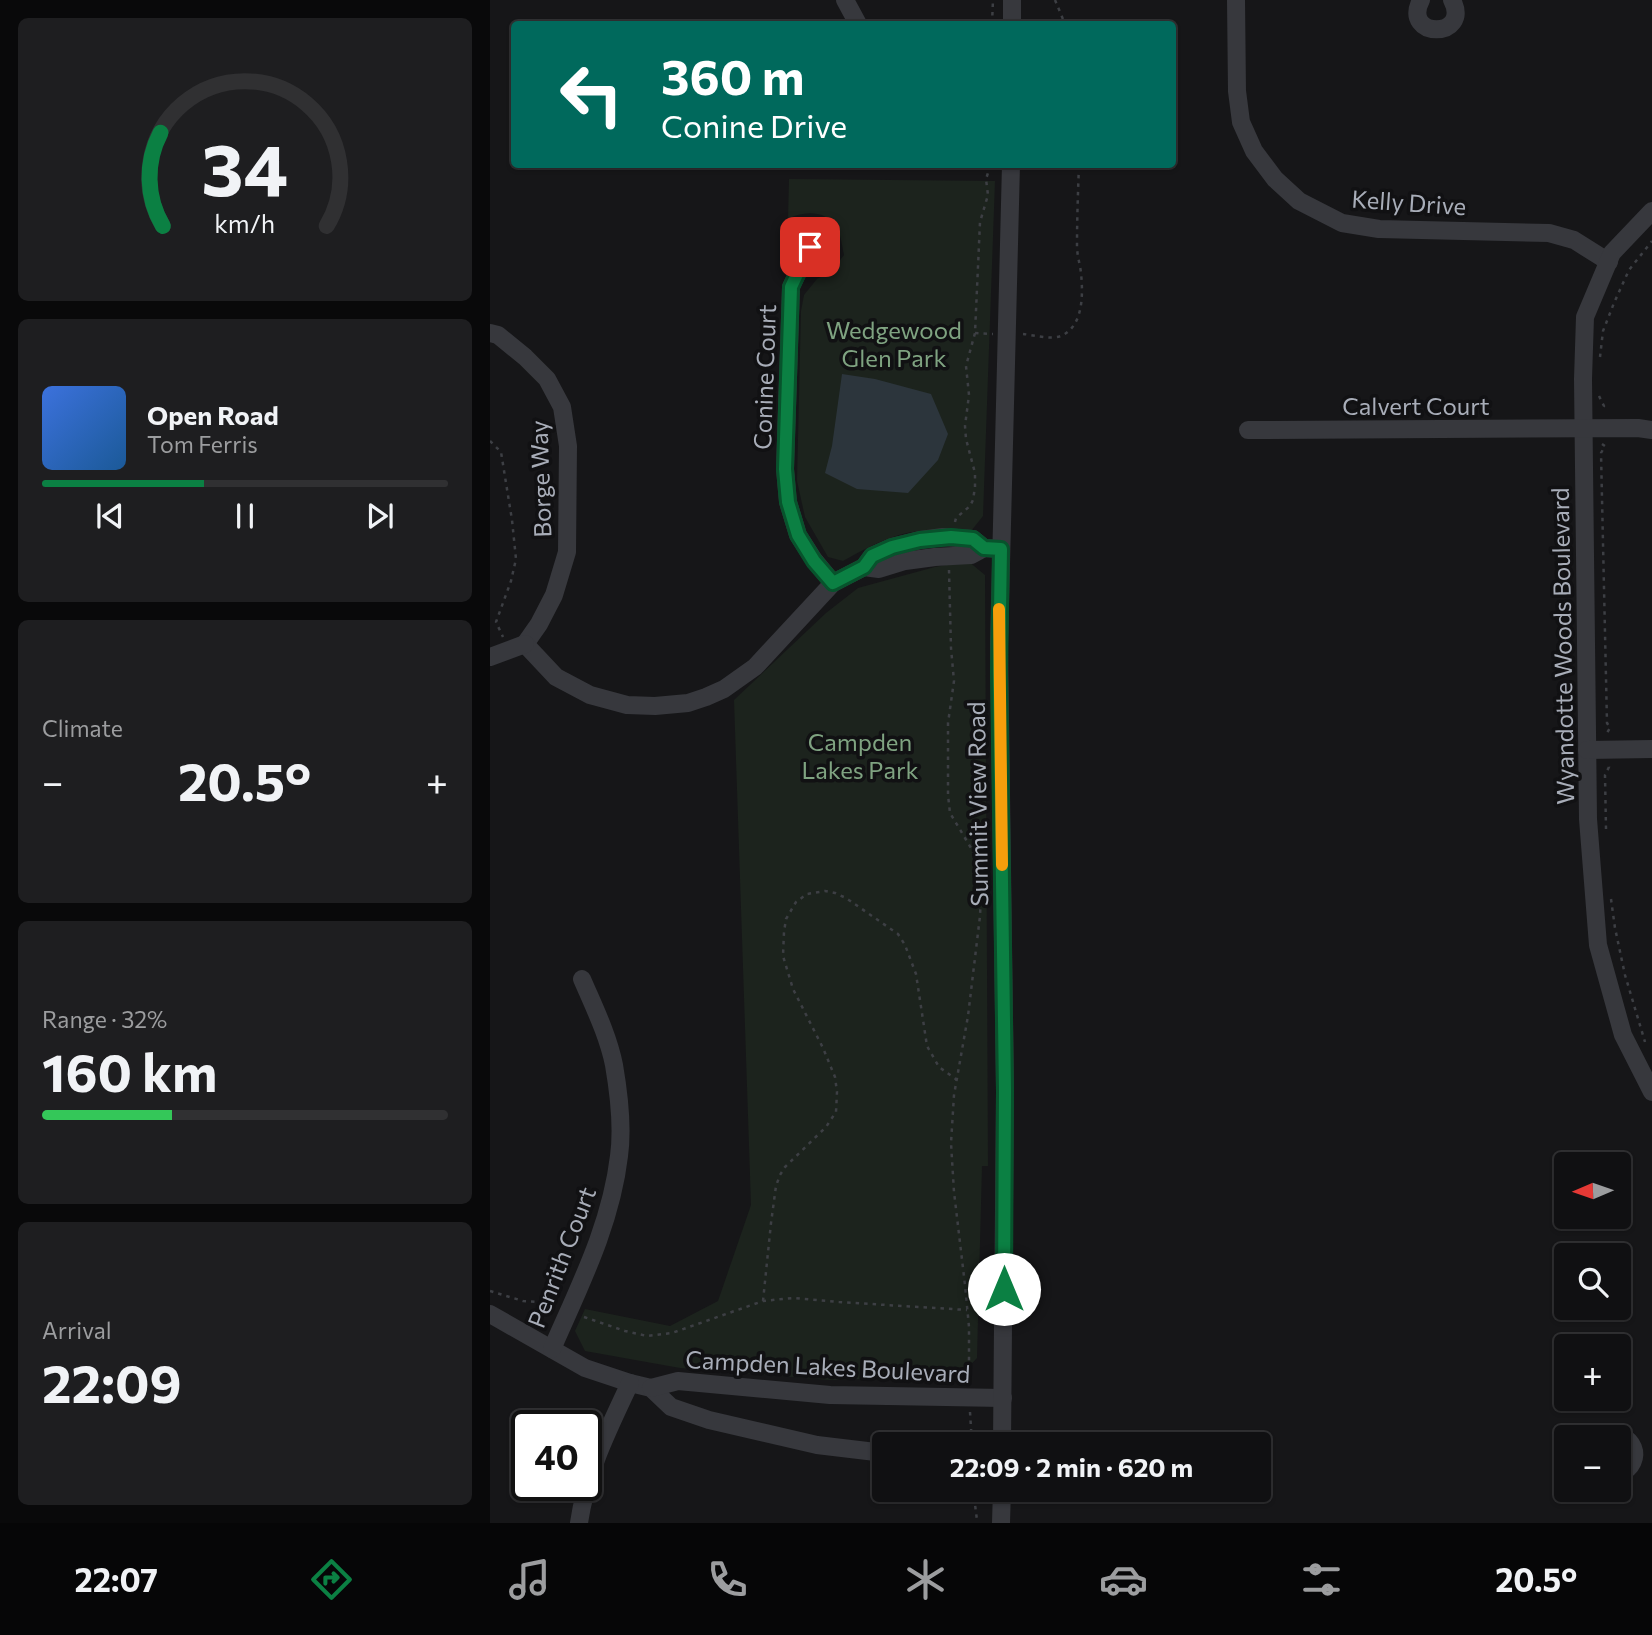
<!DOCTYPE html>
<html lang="en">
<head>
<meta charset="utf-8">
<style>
	body { margin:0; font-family:Commissioner,sans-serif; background:#1e1e20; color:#f1f3f6; height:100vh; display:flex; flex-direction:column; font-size:26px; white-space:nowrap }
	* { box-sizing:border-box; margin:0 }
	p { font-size:23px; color:#9c9d9f }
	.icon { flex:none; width:38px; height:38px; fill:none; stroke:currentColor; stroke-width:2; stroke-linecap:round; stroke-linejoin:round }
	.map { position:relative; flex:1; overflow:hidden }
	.panel { display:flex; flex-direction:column; gap:18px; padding:18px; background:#09090a; width:490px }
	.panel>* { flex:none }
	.banner { position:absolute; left:21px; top:21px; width:665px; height:147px; border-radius:7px; box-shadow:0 2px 5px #0004,0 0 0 2px #303032; background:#00695c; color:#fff; overflow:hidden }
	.needle { width:46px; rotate:268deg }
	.fabs { position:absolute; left:1064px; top:1152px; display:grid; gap:14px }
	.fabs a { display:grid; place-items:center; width:77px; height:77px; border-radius:7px; background:#101012; box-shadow:0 2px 5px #0004,0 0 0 2px #303032; font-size:35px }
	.speed { position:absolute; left:21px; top:1410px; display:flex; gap:14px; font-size:35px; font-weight:700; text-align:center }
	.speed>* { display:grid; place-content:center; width:91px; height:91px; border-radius:50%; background:#101012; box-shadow:0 2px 5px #0004,0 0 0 2px #303032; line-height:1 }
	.speed .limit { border:4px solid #111; border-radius:10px; background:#fff; color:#111 }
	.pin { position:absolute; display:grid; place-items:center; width:60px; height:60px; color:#fff; margin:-30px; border-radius:14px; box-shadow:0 4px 10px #0006 }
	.me { position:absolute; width:77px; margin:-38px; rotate:0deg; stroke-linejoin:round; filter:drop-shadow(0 0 5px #0008) }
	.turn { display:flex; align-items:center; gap:24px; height:147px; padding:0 35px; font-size:32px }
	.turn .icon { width:91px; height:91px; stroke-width:2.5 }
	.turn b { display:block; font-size:49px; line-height:60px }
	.big { font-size:52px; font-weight:700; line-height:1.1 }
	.panel .widget { flex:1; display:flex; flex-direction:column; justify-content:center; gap:10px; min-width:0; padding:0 24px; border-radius:10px; background:#1e1e20 }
	.panel .dial { align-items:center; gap:0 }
	.dial svg { height:182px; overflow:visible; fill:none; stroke:#303032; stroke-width:7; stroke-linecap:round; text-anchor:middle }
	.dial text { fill:#f1f3f6; stroke:none }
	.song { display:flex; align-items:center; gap:21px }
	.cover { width:84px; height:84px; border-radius:10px; background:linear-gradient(135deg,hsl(220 70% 55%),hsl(210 70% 35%)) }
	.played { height:7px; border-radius:4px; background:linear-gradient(90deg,#0b8043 40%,#303032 40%) }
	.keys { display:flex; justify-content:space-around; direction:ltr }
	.heat { display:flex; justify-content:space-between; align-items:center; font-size:38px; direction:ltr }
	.charge { height:10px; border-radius:5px; background:linear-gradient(90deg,#34c759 32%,#303032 0) }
	.trip { position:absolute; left:382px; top:1432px; width:399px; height:70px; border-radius:7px; background:#101012; box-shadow:0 2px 5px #0004,0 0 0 2px #303032; font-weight:700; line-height:70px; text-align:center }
	.dock { display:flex; height:112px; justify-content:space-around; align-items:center; background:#060607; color:#9c9d9f }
	.dock .icon { width:49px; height:49px }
	.dock .current { color:#0b8043 }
	.dock b { font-size:32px; color:#f1f3f6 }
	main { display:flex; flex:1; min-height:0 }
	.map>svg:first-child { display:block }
	.green { fill:#1c231d }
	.water { fill:#2c353c }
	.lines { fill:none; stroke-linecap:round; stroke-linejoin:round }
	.path { stroke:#3d3f44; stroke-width:2.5; stroke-dasharray:3.5 5; stroke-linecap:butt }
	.minor { stroke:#37383d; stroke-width:18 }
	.route-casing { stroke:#07532c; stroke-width:18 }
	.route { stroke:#0b8043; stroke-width:12 }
	.slow { stroke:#f59e0b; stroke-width:12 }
	.labels { text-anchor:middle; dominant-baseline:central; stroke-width:7; stroke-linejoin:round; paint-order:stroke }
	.street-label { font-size:24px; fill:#a8adb8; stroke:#111113 }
	.park-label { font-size:24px; fill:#7fa381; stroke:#111113 }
</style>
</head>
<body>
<main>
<section class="panel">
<div class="widget dial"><svg viewBox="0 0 100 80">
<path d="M14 69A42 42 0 1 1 86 69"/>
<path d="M14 69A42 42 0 0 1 13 28" stroke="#0b8043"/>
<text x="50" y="56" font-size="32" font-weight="700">34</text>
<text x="50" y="72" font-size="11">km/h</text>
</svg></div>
<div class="widget">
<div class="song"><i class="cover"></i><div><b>Open Road</b><p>Tom Ferris</p></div></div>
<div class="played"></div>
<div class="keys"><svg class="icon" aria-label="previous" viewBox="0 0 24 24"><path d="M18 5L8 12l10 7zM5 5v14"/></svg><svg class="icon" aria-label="pause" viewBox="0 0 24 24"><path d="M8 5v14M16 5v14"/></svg><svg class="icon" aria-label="next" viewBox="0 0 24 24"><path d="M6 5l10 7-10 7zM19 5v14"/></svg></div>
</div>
<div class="widget"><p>Climate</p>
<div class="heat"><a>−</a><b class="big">20.5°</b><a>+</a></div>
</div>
<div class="widget"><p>Range · 32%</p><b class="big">160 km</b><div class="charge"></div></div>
<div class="widget"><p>Arrival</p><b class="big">22:09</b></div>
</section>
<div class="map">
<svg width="1162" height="1523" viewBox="0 0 1162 1523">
	<rect width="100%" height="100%" fill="#161618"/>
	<g class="green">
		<path d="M 299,179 L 505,181 L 493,516 L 481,531 C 458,530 432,528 409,535 C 389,541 371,551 353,561 L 338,557 L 315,517 L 307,481 L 311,311 L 314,295 L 327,279 L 342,271 L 354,255 C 352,246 351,234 346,226 C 335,210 313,211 298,219 Z"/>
		<path d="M 478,561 L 495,575 L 498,1166 L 492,1166 L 487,1358 L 470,1376 L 340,1380 L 190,1368 L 95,1351 L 85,1331 L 95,1309 L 180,1326 L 228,1301 L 261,1205 L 244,700 L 336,613 L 368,588 L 445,567 Z"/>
	</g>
	<path class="water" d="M 352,374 L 385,379 L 441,394 L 458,434 L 448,460 L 418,493 L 367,489 L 335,473 L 342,446 Z"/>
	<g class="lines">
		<g class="path">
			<path d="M 565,0 L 575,24"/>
			<path d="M 502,24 L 503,0"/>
			<path d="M 485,333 L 503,334"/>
			<path d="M 533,334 C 544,335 561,340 571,336 C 594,326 593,293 591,273 C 590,264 587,255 587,246 C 587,219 588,192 589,164"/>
			<path d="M 1110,357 L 1113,331 L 1124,303 L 1139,270 L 1162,241"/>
			<path d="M 1109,396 L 1114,406 L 1110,410"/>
			<path d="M 0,441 L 11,452 L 22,520 L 26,559 L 21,581 L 6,622 L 13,637"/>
			<path d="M 1112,444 L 1115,446 L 1111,453 L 1117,723 L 1120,728 L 1117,733"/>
			<path d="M 465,522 L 466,518 L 480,506 L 483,500 L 485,487 L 485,473 L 476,439 L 475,426 L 479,395 L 476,366 L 485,333 L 490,222 L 498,195 L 496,179 L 501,164"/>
			<path d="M 459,570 L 461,648 L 464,681 L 458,723 L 458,795 L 460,813 L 481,848 L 492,870 L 490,916 L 478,1016 L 464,1095 L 461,1143 L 464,1192 L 475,1285 L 479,1327 L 479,1381"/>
			<path d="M 1116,829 L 1115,775 L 1119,767 L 1117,764"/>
			<path d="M 1121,899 L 1125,928 L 1135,975 L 1155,1042"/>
			<path d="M 0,1291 L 33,1301 L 61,1303 L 66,1305"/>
			<path d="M 273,1301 L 281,1223 L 286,1186 L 290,1175 L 295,1167 L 336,1127 L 346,1112 L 347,1092 L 345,1077 L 333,1048 L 303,989 L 293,956 L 294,932 L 296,919 L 306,902 L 317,894 L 335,891 L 345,893 L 356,898 L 408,934 L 415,945 L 426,974 L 437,1046 L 449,1067 L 467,1080"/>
			<path d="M 94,1317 L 135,1331 L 157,1336 L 182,1333 L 273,1301 L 303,1298 L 349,1302 L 477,1310"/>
			<path d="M 480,1412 L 482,1444"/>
			<path d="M 483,1489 L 487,1520"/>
		</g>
		<g class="minor">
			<path d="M 355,0 L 368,24"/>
			<path d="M 746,0 L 747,91 L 751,122 L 764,151 L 785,179 L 809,201 L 852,223 L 889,229 L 1059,233 L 1084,240 L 1119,262"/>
			<path d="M 931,0 C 911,39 982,39 962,0"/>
			<path d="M 522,24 L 522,0"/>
			<path d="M 1162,211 L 1122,253 L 1095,317 L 1093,379 L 1098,819 L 1108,945 L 1133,1035 L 1162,1092"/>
			<path d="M 320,247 L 301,287 L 295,469 L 298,502 L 308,535 L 324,560 L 343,583"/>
			<path d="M 0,333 L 8,335 L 35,357 L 57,379 L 72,407 L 78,446 L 77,552 L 64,595 L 49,624 L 35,644"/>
			<path d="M 758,430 L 1148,428 L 1162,430"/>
			<path d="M 374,567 L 389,569 L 415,561 L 445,557 L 481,555 L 494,548"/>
			<path d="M 35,644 L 66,677 L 100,695 L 137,705 L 165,706 L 198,703 L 216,697 L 234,689 L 265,667 L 343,583 L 374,567 L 382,556 L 402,547 L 430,540 L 453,537 L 483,539 L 494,548 L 511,549"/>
			<path d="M 0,657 L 35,644"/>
			<path d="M 1097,750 L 1162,749"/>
			<path d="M 0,1314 L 95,1368 L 140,1383 L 161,1388 L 181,1407 L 219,1420 L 327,1445 L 394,1453"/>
			<path d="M 62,1349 C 89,1287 121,1225 129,1156 C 133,1127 129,1094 124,1065 C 118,1035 104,1007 92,979"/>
			<path d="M 161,1388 L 188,1381 L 340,1395 L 513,1398"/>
			<path d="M 1115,1437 C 1143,1428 1157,1462 1129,1474"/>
			<path d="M 512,1444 L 515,1091 L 509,644 L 521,164"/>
			<path d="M 89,1523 C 96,1473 119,1428 140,1383"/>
			<path d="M 511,1523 L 512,1489"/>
		</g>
	</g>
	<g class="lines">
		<g class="route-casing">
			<path id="route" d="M 320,247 L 301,287 L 295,469 L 298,502 L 308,535 L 324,561 L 343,583 L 374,567 L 382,556 L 402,547 L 430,540 L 461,537 L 483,539 L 494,548 L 511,549 L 509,672 L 515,1091 L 514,1289"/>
		</g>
		<use href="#route" class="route"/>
		<path class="slow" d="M 509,609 L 512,865"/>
	</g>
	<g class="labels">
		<g class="street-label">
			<text transform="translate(919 202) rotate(4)">Kelly Drive</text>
			<text transform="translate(274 377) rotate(-88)">Conine Court</text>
			<text x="926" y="405">Calvert Court</text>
			<text transform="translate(50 479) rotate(-92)">Borge Way</text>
			<text transform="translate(1072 646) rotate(-91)">Wyandotte Woods Boulevard</text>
			<text transform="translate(487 804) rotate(-91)">Summit View Road</text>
			<text transform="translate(71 1257) rotate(-69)">Penrith Court</text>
			<text transform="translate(338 1366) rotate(3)">Campden Lakes Boulevard</text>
		</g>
		<g class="park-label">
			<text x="404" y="329">Wedgewood<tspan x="404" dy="28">Glen Park</tspan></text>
			<text x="370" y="741">Campden<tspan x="370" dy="28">Lakes Park</tspan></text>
		</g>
	</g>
</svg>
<div class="fabs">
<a><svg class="needle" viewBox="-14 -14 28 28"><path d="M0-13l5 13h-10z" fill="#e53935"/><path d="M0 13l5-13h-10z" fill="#9c9d9f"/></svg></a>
<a><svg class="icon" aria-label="search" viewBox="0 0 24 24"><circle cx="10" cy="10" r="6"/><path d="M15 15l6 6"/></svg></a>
<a>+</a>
<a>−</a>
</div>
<div class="speed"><div class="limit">40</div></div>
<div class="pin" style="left:320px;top:247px;background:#d93025"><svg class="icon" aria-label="arrive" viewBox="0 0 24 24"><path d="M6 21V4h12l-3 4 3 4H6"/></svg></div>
<svg class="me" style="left:514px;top:1289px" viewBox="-20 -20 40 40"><circle r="19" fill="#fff"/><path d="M0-13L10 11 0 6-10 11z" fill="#0b8043"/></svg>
<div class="trip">22:09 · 2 min · 620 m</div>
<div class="banner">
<div class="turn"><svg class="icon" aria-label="left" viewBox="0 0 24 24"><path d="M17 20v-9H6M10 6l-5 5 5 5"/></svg><div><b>360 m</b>Conine Drive</div></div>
</div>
</div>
</main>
<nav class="dock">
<b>22:07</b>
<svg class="icon current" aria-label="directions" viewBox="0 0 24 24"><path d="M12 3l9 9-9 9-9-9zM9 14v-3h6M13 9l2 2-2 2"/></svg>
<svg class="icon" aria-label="music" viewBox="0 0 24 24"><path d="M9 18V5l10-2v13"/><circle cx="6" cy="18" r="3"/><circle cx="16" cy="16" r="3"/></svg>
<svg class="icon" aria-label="phone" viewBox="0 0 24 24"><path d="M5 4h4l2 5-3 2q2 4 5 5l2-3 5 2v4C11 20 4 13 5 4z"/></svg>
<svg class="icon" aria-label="climate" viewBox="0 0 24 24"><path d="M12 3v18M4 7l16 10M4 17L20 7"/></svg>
<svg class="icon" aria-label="car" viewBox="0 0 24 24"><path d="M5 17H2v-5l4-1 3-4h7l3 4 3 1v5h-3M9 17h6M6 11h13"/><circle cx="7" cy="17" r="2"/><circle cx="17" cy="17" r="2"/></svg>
<svg class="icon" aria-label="filters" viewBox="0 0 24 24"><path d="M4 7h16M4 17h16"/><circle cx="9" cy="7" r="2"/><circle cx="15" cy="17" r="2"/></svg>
<b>20.5°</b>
</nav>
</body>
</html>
